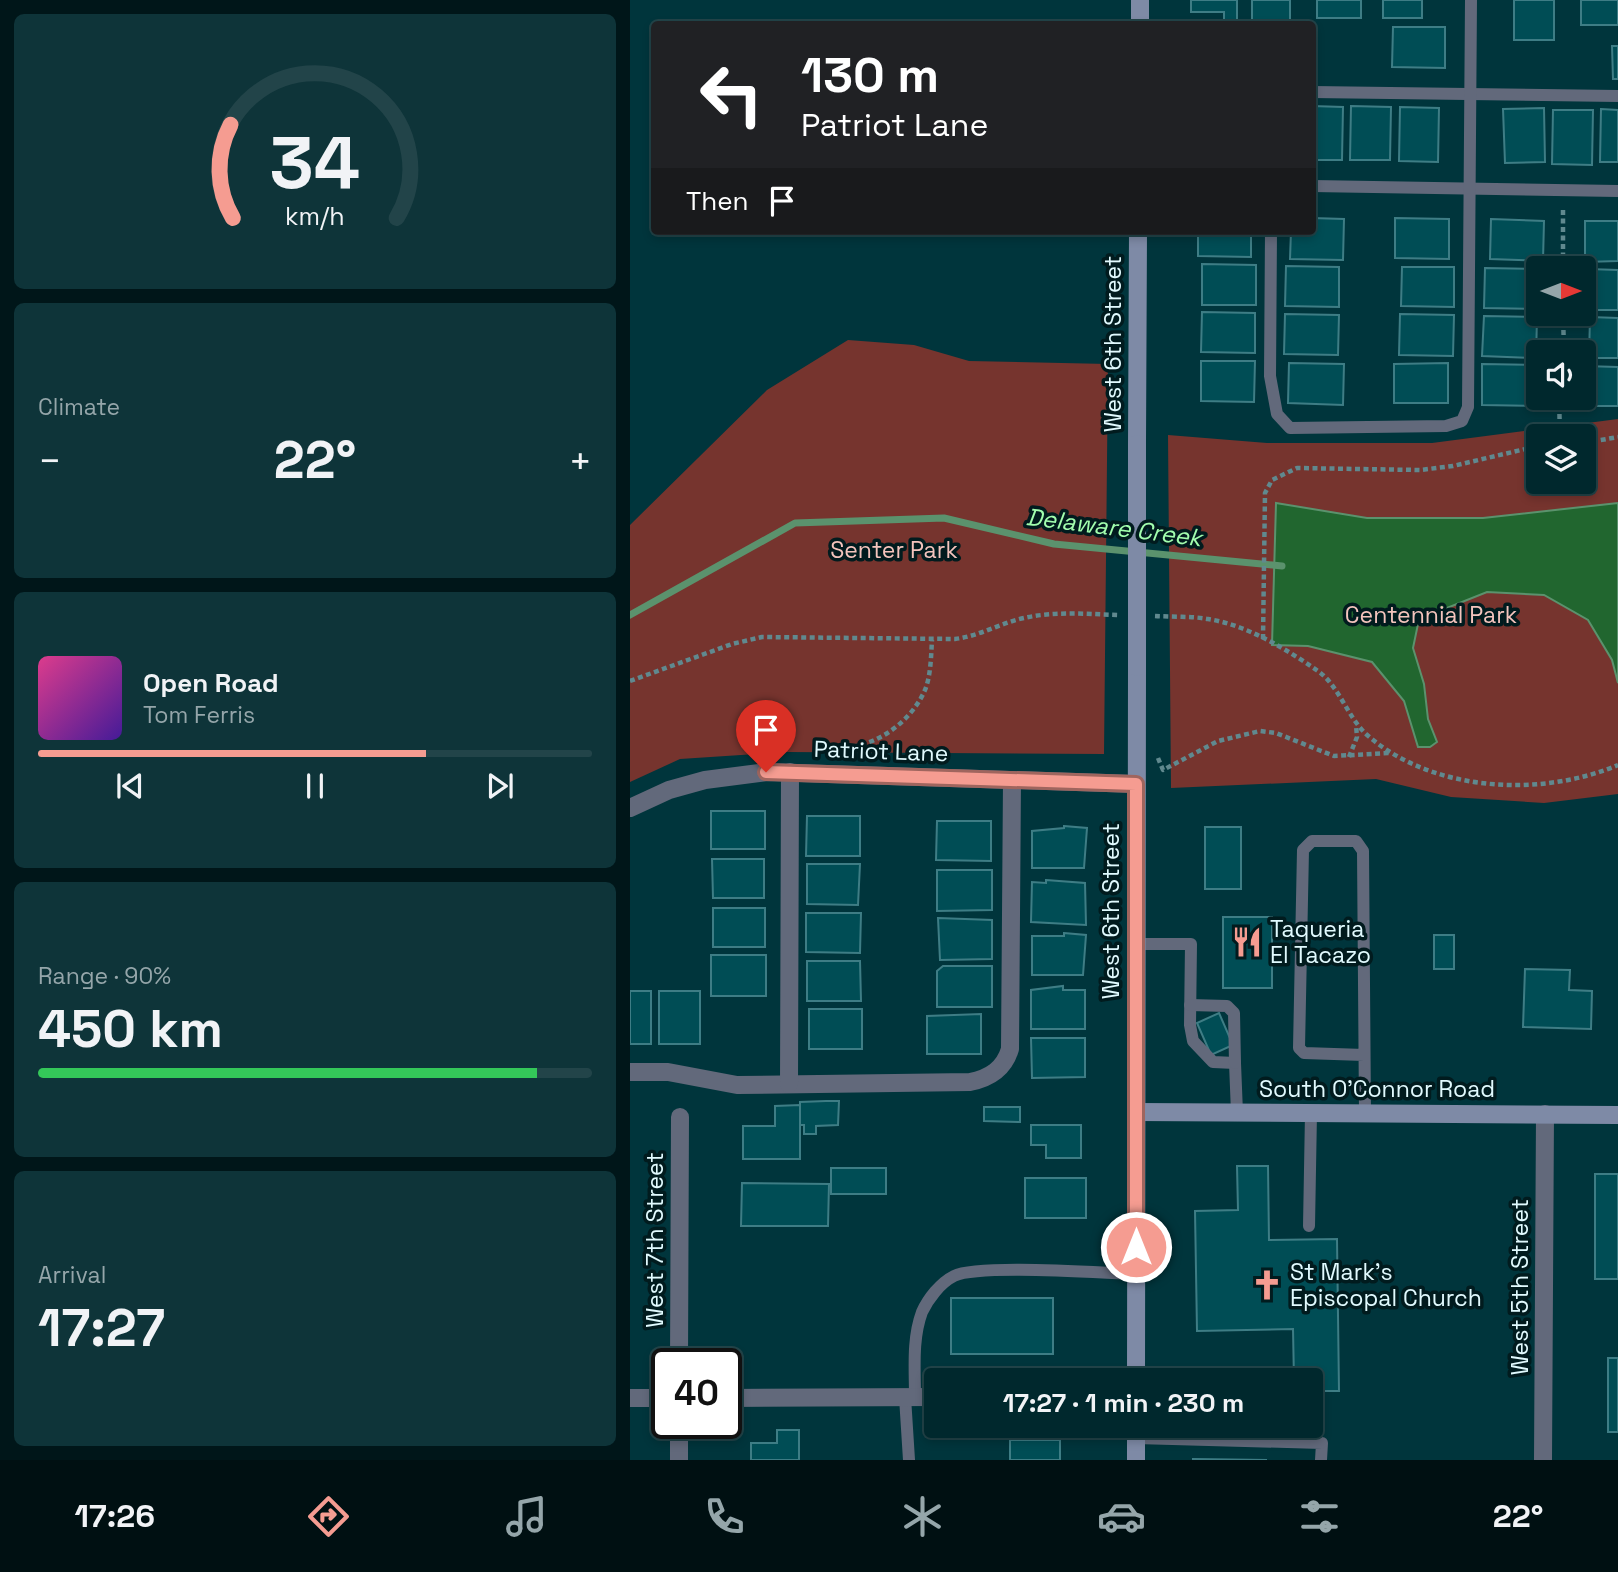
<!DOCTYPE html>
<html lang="en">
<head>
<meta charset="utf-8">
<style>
	body { margin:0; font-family:"Space Grotesk",sans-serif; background:#0e3439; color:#f1f3f6; height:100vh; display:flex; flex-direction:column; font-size:26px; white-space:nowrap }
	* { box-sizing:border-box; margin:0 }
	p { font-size:23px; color:#95a6aa }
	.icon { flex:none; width:38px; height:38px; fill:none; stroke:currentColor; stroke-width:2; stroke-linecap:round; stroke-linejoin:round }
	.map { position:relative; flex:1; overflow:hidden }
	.side { display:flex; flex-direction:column; gap:14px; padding:14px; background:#001619; width:630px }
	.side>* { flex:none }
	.guide { position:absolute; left:21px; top:21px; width:665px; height:214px; border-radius:7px; box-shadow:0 4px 10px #0003,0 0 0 2px #224449; background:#202124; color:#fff; overflow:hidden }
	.needle { width:46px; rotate:90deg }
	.buttons { position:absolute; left:896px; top:256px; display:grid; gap:14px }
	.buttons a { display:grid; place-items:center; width:70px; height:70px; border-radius:7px; background:#00282d; box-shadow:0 4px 10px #0003,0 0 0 2px #224449; font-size:35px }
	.speed { position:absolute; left:21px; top:1348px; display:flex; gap:14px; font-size:35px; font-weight:700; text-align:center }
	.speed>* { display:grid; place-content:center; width:91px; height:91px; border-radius:50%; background:#00282d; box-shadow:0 4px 10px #0003,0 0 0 2px #224449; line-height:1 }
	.speed .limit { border:4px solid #111; border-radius:10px; background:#fff; color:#111 }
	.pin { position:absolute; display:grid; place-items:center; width:60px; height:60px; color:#fff; margin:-72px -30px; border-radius:50% 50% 50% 0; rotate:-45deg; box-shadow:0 0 7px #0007 }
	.pin .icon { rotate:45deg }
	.me { position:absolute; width:77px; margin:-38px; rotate:0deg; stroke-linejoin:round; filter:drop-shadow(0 0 5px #0008) }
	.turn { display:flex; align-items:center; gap:24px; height:147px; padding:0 35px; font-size:32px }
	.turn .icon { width:91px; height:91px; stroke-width:2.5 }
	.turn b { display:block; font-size:49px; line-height:60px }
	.then { display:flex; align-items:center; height:66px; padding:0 35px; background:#0003; gap:14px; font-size:26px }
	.big { font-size:52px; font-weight:600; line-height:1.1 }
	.side .widget { flex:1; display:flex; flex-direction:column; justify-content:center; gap:10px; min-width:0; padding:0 24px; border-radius:10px; background:#0e3439 }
	.side .dial { align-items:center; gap:0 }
	.dial svg { height:182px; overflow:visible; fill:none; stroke:#224449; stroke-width:7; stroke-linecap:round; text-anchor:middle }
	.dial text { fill:#f1f3f6; stroke:none }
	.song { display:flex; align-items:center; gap:21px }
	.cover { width:84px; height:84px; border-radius:10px; background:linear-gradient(135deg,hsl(330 70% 55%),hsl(260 70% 35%)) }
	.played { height:7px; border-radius:4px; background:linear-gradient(90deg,#f59c91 70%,#224449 70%) }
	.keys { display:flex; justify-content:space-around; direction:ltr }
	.heat { display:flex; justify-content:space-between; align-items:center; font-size:38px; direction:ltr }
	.charge { height:10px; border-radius:5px; background:linear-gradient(90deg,#34c759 90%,#224449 0) }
	.trip { position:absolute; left:294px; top:1368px; width:399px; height:70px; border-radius:7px; background:#00282d; box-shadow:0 4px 10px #0003,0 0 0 2px #224449; font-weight:600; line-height:70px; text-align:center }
	.dock { display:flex; height:112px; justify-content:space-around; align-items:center; background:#001012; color:#95a6aa }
	.dock .icon { width:49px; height:49px }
	.dock .selected { color:#f59c91 }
	.dock b { font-size:32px; color:#f1f3f6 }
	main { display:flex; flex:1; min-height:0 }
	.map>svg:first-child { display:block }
	.green { fill:#76342e; fill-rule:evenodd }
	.water { fill:#21662f; stroke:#5b926d; stroke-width:2 }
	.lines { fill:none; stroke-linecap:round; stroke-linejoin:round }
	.stream { stroke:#5b926d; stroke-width:7 }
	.building { fill:#004d55; stroke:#3e7d85; stroke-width:2 }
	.path { stroke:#60898f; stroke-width:4.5; stroke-dasharray:5 3.5; stroke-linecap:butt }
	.lane { stroke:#62697b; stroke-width:12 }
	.street { stroke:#62697b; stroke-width:18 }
	.secondary { stroke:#7e8aa6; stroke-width:18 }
	.secondary-bridge { stroke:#7e8aa6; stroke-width:18 }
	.route-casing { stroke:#9f655e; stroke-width:18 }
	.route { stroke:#f59c91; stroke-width:12 }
	.labels { text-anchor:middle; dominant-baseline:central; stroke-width:7; stroke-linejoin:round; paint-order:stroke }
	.street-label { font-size:23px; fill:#e1fafe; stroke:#011b1e }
	.park-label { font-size:23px; fill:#f4c4bd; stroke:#011b1e }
	.poi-label { font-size:23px; fill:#e1fafe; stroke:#011b1e; text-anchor:start }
	.water-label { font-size:24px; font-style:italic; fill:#a2feae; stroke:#011b1e }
</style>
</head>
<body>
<main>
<section class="side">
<div class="widget dial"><svg viewBox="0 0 100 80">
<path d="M14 69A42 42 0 1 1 86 69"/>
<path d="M14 69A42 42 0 0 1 13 28" stroke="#f59c91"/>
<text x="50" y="56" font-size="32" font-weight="700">34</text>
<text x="50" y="72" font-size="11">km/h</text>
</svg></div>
<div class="widget"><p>Climate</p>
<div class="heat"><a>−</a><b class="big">22°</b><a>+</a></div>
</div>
<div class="widget">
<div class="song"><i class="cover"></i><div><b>Open Road</b><p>Tom Ferris</p></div></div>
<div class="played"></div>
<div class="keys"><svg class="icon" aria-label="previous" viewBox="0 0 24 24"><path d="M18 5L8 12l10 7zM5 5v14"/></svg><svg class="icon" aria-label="pause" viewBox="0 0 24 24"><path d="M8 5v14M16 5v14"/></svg><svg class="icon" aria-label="next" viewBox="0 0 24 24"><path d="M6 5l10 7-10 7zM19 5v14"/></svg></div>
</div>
<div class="widget"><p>Range · 90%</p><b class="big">450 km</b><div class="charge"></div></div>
<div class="widget"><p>Arrival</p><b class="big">17:27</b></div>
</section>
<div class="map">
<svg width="988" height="1460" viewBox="0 0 988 1460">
	<rect width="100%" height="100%" fill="#00353c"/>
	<g class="green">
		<path d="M 218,340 L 284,345 L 339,361 L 478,364 L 474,754 L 156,752 L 50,759 L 0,782 L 0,525 L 137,390 Z"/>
		<path d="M 988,419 L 988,794 L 914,803 L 821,797 L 746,779 L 541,788 L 538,435 L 637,443 L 802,443 ZM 908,436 L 954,436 L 954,481 L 908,481 Z"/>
	</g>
	<path class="water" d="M 646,503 L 737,518 L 853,518 L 988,503 L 988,683 L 982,660 L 958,620 L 914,595 L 857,592 L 807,612 L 788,624 L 783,648 L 794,684 L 798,719 L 807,742 L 800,747 L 788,747 L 774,701 L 742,662 L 678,646 L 642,645 Z"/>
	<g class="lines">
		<path class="stream" d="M 0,615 L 165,523 L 314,518 L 424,544 L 652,566"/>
	</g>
	<g class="building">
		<path d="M 561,0 L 607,0 L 607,24 L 594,24 L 594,12 L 561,12 Z"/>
		<rect x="622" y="0" width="38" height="24"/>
		<rect x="687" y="0" width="44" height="18"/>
		<rect x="753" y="0" width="39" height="18"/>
		<rect x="884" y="0" width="40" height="40"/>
		<rect x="951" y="0" width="37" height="25"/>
		<path d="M 763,27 L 815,27 L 815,68 L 762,67 Z"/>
		<path d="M 982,46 L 988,46 L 988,79 L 983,79 Z"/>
		<path d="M 682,106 L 713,107 L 712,160 L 682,160 Z"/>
		<path d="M 721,106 L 761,107 L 760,160 L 720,160 Z"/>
		<path d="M 770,107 L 809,108 L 808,162 L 769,161 Z"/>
		<path d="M 914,108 L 915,162 L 875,163 L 873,109 Z"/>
		<path d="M 971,109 L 988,110 L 988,162 L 970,162 Z"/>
		<path d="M 923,110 L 963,110 L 962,165 L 922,164 Z"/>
		<path d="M 682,218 L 714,219 L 713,260 L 660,259 L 661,231 L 682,231 Z"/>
		<path d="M 765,218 L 819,219 L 819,259 L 765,258 Z"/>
		<path d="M 861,219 L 914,221 L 913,261 L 860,259 Z"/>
		<path d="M 955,221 L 988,221 L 988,261 L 955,262 Z"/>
		<path d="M 568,231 L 621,231 L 621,257 L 568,256 Z"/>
		<path d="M 572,264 L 626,265 L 626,305 L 572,305 Z"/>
		<path d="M 656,266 L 709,267 L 709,307 L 655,306 Z"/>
		<path d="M 772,267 L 824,267 L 824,307 L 771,306 Z"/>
		<path d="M 855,268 L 907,269 L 906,309 L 854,308 Z"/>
		<path d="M 959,269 L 988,270 L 988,310 L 959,310 Z"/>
		<path d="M 572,312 L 625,313 L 625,353 L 571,352 Z"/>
		<path d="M 655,314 L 709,315 L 708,355 L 654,354 Z"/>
		<path d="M 770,314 L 824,315 L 823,356 L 769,355 Z"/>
		<path d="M 854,316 L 907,317 L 906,358 L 852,356 Z"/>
		<path d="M 960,317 L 988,318 L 988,358 L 959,358 Z"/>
		<path d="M 571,361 L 625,361 L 624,402 L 571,401 Z"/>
		<path d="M 659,363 L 714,364 L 713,405 L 658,403 Z"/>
		<path d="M 818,363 L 818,403 L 764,403 L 764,364 Z"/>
		<path d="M 852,364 L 907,365 L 906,406 L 852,405 Z"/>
		<path d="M 954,366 L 988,367 L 988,406 L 947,406 L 947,397 L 954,397 Z"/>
		<rect x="81" y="811" width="54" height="38"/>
		<path d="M 177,816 L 230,816 L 230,856 L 176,856 Z"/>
		<path d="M 307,821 L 361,821 L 361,861 L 306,860 Z"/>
		<path d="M 434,826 L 457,828 L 454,868 L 402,868 L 402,831 L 434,828 Z"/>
		<rect x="575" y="827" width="36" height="62"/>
		<path d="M 82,859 L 134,859 L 134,898 L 83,898 Z"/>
		<path d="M 177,864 L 230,864 L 228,905 L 177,904 Z"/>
		<path d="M 307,870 L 362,870 L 362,910 L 307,911 Z"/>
		<path d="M 416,880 L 455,883 L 456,925 L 401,922 L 402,882 L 416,883 Z"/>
		<rect x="83" y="908" width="52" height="39"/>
		<path d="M 176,913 L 231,913 L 230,953 L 176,952 Z"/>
		<rect x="593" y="917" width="49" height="71"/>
		<path d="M 308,918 L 362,920 L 362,959 L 310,960 Z"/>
		<path d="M 434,933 L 456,935 L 453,975 L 402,975 L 402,936 L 434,936 Z"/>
		<rect x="804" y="935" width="20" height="34"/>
		<rect x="81" y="955" width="55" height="41"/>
		<path d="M 177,961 L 230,961 L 231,1001 L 177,1001 Z"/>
		<path d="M 313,966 L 362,966 L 362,1007 L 307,1007 L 307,971 Z"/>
		<path d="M 895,969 L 940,970 L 939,990 L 962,991 L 961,1029 L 893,1027 Z"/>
		<path d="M 433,986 L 433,990 L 455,990 L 455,1029 L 401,1029 L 401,990 Z"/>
		<rect x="0" y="991" width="21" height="53"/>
		<rect x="29" y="991" width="41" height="53"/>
		<rect x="179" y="1009" width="53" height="40"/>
		<path d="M 589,1013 L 603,1045 L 581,1055 L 567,1023 Z"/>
		<path d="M 351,1014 L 351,1054 L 297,1054 L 297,1016 Z"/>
		<path d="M 401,1038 L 455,1038 L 455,1077 L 402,1078 Z"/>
		<path d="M 196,1101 L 209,1101 L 208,1125 L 186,1126 L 186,1134 L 174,1134 L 174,1125 L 170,1125 L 170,1102 Z"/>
		<path d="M 170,1105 L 170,1159 L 113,1159 L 113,1126 L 145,1126 L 145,1106 Z"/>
		<path d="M 354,1107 L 390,1107 L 390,1122 L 354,1121 Z"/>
		<path d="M 401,1125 L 451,1125 L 451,1158 L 416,1158 L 416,1145 L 401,1145 Z"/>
		<path d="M 607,1166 L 638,1166 L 639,1240 L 707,1239 L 709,1391 L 681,1391 L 681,1381 L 664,1381 L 663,1329 L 567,1331 L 565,1211 L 608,1210 Z"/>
		<rect x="201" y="1168" width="55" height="26"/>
		<rect x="965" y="1174" width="23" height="105"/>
		<rect x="395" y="1178" width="61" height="40"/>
		<path d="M 112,1183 L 199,1184 L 198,1226 L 111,1226 Z"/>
		<rect x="321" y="1298" width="102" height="56"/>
		<rect x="978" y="1358" width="10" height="74"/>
		<path d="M 147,1430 L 169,1430 L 169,1460 L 121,1460 L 121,1443 L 147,1443 Z"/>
		<rect x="380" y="1440" width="50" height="20"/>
		<path d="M 563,1459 L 637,1460 L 563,1460 Z"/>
	</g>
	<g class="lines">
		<g class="path">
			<path d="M 933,210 L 933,268"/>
			<path d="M 933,313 L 934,352"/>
			<path d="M 929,397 L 930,436"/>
			<path d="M 954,443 L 988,437"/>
			<path d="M 525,616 C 542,617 561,616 578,619 C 617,625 656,649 688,671 C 709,686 717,716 736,734 C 801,792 910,798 988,765"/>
			<path d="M 633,639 L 635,493 L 642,480 L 667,468 L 790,470 L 823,466 L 908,446"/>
			<path d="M 0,681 L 102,644 L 132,637 L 325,639 C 350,636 370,623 394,618 C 425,611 457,614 488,615"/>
			<path d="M 200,754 L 206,748 C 243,749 280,724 295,690 C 301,675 301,656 302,640"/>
			<path d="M 719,757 L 727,737 L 726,725"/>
			<path d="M 528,758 L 533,770 L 588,741 L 630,731 L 646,733 L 704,756 L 760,753"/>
		</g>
		<g class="lane">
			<path d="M 682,92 L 988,96"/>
			<path d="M 682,186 L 988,191"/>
			<path d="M 641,231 L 640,376 L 647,414 L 660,428 L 816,426 L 832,421 L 838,407 L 841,0"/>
			<path d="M 506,944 L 561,944 L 560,1025 L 563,1041 L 583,1062 L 605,1063 L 607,1113"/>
			<path d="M 560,1005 L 597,1006 L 604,1013 L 605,1063"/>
			<path d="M 734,1055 L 674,1053 L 669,1048 L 673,850 L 682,841 L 726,841 L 733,851 L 735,1113"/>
			<path d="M 679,1226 L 681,1113"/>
			<path d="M 275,1397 L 279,1460"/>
			<path d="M 285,1397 C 285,1369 282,1339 292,1312 C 298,1299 310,1283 324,1276 C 349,1264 470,1273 506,1274"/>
			<path d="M 506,1438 L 692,1443 L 691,1460"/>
		</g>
		<g class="street">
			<path d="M 0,808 L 39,790 L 75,780 L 137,772 L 506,784"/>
			<path d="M 0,1072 L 38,1072 L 107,1085 L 340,1082 C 360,1078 374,1069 380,1049 L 382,780"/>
			<path d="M 159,1084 L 160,772"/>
			<path d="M 49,1363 L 50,1117"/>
			<path d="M 0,1398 L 37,1398"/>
			<path d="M 96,1398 L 306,1397"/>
			<path d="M 49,1460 L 49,1423"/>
			<path d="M 913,1460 L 915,1114"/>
		</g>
		<g class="secondary">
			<path d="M 510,24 L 510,0"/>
			<path d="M 507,444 L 508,231"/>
			<path d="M 506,1112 L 988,1115"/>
			<path d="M 506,1381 L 507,667"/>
			<path d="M 506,1426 L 506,1460"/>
		</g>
		<path class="secondary-bridge" d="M 507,444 L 507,667"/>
	</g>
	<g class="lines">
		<g class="route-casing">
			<path id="route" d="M 136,772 L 506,784 L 506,1247"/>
		</g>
		<use href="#route" class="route"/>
	</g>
	<defs>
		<g id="restaurant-bare" transform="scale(2.415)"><path d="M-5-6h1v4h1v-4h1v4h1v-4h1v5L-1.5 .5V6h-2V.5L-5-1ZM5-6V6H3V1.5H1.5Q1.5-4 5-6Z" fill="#f59c91" stroke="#011b1e" stroke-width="2.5" paint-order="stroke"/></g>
		<g id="church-bare" transform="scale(2.415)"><path d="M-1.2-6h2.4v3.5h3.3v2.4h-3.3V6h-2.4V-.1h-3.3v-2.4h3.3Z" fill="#f59c91" stroke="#011b1e" stroke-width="2.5" paint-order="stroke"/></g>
	</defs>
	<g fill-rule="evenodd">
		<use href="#restaurant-bare" x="617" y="942"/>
		<use href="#church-bare" x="637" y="1285"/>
	</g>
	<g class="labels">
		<g class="street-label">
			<text transform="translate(483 344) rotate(-90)">West 6th Street</text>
			<text transform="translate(251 751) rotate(2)">Patriot Lane</text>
			<text transform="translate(481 911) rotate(-90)">West 6th Street</text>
			<text x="747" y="1089">South O'Connor Road</text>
			<text transform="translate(25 1240) rotate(-90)">West 7th Street</text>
			<text transform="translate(890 1287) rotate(-90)">West 5th Street</text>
		</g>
		<g class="park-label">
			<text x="264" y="550">Senter Park</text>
			<text x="801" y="615">Centennial Park</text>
		</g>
		<g class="poi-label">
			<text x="640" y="929">Taqueria<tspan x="640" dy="26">El Tacazo</tspan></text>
			<text x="660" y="1272">St Mark's<tspan x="660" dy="26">Episcopal Church</tspan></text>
		</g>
		<g class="water-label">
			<text transform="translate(484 527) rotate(7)">Delaware Creek</text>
		</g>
	</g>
</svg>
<div class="buttons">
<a><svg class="needle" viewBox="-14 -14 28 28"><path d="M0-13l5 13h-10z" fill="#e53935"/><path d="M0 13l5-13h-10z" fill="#95a6aa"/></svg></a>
<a><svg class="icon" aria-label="sound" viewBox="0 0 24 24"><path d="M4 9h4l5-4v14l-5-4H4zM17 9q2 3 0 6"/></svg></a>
<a><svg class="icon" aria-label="layers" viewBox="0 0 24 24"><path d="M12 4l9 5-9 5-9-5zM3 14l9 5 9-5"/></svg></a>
</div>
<div class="speed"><div class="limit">40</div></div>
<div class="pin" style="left:136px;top:772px;background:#d93025"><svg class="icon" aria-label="arrive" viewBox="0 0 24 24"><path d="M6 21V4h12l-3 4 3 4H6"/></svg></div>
<svg class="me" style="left:506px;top:1247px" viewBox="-20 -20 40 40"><circle r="17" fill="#f59c91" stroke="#fff" stroke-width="3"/><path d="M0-11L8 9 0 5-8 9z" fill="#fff"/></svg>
<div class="trip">17:27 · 1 min · 230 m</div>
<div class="guide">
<div class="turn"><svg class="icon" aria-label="left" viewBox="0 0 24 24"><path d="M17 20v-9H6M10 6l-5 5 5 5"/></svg><div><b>130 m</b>Patriot Lane</div></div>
<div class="then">Then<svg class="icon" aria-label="arrive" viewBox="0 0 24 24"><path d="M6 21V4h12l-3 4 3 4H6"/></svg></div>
</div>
</div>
</main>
<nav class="dock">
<b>17:26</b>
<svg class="icon selected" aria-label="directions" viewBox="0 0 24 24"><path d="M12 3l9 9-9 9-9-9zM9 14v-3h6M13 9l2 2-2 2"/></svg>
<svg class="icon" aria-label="music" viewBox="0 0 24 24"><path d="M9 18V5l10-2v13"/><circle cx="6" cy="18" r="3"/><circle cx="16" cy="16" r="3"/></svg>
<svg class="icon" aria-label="phone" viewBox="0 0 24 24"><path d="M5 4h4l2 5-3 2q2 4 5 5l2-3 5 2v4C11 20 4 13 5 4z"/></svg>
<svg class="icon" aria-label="climate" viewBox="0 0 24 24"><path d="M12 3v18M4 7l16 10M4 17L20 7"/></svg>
<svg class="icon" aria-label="car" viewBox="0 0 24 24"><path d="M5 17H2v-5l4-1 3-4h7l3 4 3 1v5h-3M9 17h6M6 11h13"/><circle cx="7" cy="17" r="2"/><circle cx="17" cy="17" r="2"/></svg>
<svg class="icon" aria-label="filters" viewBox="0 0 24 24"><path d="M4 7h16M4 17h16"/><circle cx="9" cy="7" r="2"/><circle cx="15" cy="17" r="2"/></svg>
<b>22°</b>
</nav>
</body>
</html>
